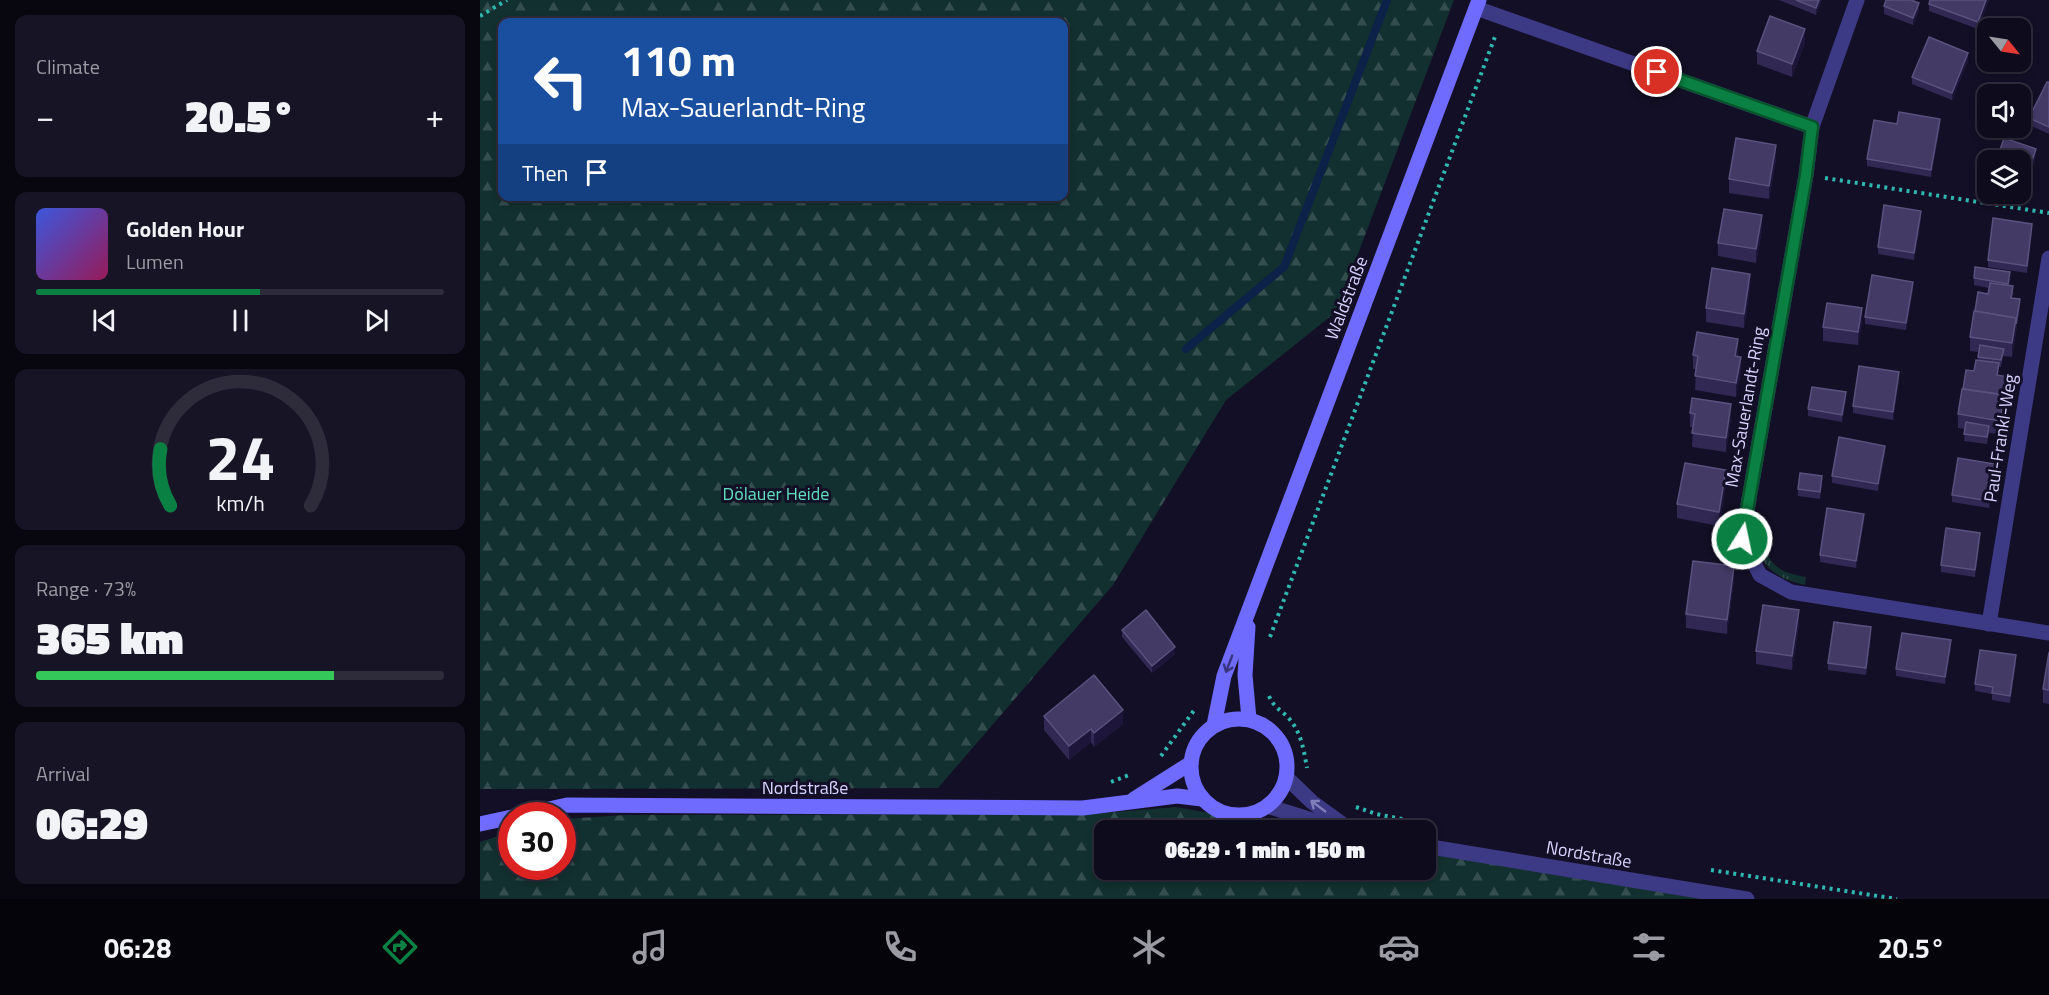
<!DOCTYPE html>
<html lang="en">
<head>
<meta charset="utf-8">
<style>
	body { margin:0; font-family:"Titillium Web",sans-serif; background:#171425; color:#f1f3f6; height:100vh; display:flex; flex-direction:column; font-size:22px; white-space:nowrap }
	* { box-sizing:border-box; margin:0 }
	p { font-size:20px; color:#9b9ba3 }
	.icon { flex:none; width:33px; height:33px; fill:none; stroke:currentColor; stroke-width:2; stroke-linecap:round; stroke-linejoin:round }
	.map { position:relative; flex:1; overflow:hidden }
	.sheet { display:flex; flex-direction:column; gap:15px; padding:15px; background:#08060f; width:480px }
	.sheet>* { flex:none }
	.guide { position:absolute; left:18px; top:18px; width:570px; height:183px; border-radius:12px; box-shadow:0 3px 9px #0003,0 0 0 2px #2e2b3b; background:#1a4fa0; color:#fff; overflow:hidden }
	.needle { width:39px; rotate:120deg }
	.buttons { position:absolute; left:1497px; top:18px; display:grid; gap:12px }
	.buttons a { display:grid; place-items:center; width:54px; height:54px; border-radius:12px; background:#0e0b1c; box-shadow:0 3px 9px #0003,0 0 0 2px #2e2b3b; font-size:30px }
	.speed { position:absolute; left:18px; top:802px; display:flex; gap:12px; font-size:30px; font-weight:700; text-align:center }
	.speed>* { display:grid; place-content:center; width:78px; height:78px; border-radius:50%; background:#0e0b1c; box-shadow:0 3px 9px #0003,0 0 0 2px #2e2b3b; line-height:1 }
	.speed .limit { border:9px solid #d22; background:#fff; color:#111 }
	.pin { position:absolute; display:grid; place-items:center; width:51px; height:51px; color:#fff; margin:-26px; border:3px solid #fff; border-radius:50%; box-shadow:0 2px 6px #0007 }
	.me { position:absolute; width:66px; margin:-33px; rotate:10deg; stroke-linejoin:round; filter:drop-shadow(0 0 4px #0008) }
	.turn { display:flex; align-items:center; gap:21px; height:126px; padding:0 24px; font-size:27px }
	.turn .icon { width:78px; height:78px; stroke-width:2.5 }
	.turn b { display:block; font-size:42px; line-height:51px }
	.then { display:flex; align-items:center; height:57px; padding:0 24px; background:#0003; gap:12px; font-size:22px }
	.big { font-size:45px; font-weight:800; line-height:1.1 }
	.sheet .widget { flex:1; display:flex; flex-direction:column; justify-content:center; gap:9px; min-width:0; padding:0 21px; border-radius:12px; background:#171425 }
	.sheet .dial { align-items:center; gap:0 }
	.dial svg { height:156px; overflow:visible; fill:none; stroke:#2e2b3b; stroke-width:7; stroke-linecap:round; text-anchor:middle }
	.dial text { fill:#f1f3f6; stroke:none }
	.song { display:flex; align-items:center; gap:18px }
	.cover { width:72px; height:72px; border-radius:9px; background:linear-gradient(135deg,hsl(230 70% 55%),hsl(330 70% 35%)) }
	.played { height:6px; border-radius:3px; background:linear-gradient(90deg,#0b8043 55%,#2e2b3b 55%) }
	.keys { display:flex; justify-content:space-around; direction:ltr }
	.heat { display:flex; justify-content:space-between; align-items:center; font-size:33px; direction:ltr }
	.charge { height:9px; border-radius:4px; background:linear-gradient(90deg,#34c759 73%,#2e2b3b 0) }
	.trip { position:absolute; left:614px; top:820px; width:342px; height:60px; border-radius:12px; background:#0e0b1c; box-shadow:0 3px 9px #0003,0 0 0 2px #2e2b3b; font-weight:800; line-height:60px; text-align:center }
	.dock { display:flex; height:96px; justify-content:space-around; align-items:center; background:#06040b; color:#9b9ba3 }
	.dock .icon { width:42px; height:42px }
	.dock .on { color:#0b8043 }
	.dock b { font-size:27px; color:#f1f3f6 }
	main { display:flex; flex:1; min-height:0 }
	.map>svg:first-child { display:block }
	.grass { fill:url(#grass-tufts) }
	.forest { fill:url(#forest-firs); fill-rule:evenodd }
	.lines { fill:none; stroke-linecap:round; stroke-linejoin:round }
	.stream { stroke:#0c2248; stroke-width:8 }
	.path { stroke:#2fb8b0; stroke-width:4; stroke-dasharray:3 4.5; stroke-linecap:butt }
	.minor { stroke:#3d3a85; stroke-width:15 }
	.tertiary { stroke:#3d3a85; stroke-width:15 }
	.secondary { stroke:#6f6bff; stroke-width:15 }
	.wall { fill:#312854 }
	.shaded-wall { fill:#1d163a }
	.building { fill:#433a66; stroke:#5a527e; stroke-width:1.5 }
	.oneway { stroke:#38347d }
	.oneway2 { stroke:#837fbc }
	.route-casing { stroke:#07532c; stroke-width:15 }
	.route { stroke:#0b8043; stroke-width:10 }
	.labels { text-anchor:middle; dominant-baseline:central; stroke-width:6; stroke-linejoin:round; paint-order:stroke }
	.street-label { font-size:18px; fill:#d9d4ff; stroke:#130f26 }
	.park-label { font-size:18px; fill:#5fe0c0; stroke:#130f26 }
</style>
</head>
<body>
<main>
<section class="sheet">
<div class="widget"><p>Climate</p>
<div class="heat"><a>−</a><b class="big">20.5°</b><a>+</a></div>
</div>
<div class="widget">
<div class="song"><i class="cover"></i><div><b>Golden Hour</b><p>Lumen</p></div></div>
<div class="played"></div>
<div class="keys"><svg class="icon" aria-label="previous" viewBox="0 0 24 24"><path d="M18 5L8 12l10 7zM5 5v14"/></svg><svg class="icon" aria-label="pause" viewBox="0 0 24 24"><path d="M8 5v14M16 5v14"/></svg><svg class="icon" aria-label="next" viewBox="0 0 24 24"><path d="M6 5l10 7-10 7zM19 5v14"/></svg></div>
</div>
<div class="widget dial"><svg viewBox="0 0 100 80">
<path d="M14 69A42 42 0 1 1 86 69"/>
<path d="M14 69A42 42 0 0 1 9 40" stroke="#0b8043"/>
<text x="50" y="56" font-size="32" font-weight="700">24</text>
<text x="50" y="72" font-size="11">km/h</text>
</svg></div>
<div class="widget"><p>Range · 73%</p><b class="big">365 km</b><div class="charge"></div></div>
<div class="widget"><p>Arrival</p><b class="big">06:29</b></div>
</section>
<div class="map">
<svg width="1569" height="899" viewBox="0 0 1569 899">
	<defs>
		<pattern id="grass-tufts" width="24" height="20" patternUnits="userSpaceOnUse" patternTransform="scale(1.5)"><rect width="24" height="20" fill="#12302f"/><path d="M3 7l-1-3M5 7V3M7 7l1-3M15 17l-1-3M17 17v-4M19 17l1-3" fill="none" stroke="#344d4e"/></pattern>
		<pattern id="forest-firs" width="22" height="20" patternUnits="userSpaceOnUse" patternTransform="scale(1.5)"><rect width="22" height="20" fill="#12302f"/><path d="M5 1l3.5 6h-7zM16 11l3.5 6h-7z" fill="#344d4e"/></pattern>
	</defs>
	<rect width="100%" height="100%" fill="#130f26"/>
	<path class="grass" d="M 1282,537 C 1288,566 1299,572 1326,577 L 1325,585 C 1299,579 1282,569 1276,543 Z"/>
	<g class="forest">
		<path d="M 0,0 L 974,0 L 856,312 L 746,400 L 633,585 L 458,788 L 0,789 ZM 22,22 L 584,22 L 584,196 L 22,196 Z"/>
		<path d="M 696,807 L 830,831 L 624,831 L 624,870 L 945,870 L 945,849 L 1267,899 L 0,899 L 0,842 L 31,832 L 32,867 L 82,867 L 83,819 L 145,815 L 610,814 Z"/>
	</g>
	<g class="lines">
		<path class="stream" d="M 706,349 L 804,267 L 907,0"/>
		<g class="path">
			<path d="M 0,16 L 27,0"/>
			<path d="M 1345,178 L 1569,213"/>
			<path d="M 790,637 L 1016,34"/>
			<path d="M 789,696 C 795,710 803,710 811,721 C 822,735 824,752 827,768"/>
			<path d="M 681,756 L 715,709"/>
			<path d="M 631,782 L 649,775"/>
			<path d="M 876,807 L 896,814 L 948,824"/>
			<path d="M 1231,870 L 1417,899"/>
		</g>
		<g class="minor">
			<path d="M 1377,0 L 1332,127 L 1326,175 L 1262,539 L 1280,575 L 1311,592 L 1569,633"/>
			<path d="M 996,8 L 1332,127"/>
			<path d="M 1509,624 L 1569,258"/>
		</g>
		<g class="tertiary">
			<path d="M 806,777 L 832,802 L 872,831"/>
			<path d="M 787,806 L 864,830"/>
			<path d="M 945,846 L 1267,899"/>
		</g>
		<g class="secondary">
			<path d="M 768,627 L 765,675 L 769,719"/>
			<circle cx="759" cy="767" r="48"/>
			<path d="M 734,725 L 744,676 L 999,0"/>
			<path d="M 654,799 L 711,763"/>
			<path d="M 0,824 L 87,805 L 603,808 L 697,796 L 722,799"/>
		</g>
	</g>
	<g class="wall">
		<path d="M 1299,0 L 1342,0 L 1336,15 Z"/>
		<path d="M 1509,0 L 1498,29 L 1449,11 L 1449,4 Z"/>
		<path d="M 1404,6 L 1439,10 L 1433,25 L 1404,14 Z"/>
		<path d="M 1325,43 L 1312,77 L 1277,64 L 1277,51 Z"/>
		<path d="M 1488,60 L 1472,100 L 1432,84 L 1432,77 Z"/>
		<path d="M 1569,82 L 1569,134 L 1549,125 L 1549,118 Z"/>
		<path d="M 1460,126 L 1451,177 L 1387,166 L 1387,159 Z"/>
		<path d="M 1518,156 L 1556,156 L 1543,194 L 1540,193 L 1540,160 Z"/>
		<path d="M 1296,159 L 1289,199 L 1249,193 L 1249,179 Z"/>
		<path d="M 1508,165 L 1508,182 L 1504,181 L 1504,174 Z"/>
		<path d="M 1441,218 L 1434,260 L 1398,254 L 1398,247 Z"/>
		<path d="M 1282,229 L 1276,263 L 1238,256 L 1238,243 Z"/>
		<path d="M 1552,231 L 1547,273 L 1508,267 L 1508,260 Z"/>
		<path d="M 1494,278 L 1530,279 L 1529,285 L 1533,293 L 1532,298 L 1540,306 L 1532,357 L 1523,356 L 1521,367 L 1519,367 L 1518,375 L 1528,384 L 1520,434 L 1509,433 L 1507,444 L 1484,441 L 1485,429 L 1478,428 L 1478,414 L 1483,389 L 1494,371 L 1498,360 L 1499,352 L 1490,351 L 1490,337 L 1495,311 L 1508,294 L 1509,288 L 1494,285 Z"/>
		<path d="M 1270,288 L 1264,328 L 1226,322 L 1226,308 Z"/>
		<path d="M 1433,289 L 1426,330 L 1385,324 L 1385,317 Z"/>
		<path d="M 1382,322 L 1378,345 L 1343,341 L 1343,327 Z"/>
		<path d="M 1258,352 L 1258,357 L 1261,371 L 1256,397 L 1215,390 L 1216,369 L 1213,369 L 1213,355 Z"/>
		<path d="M 1419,379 L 1413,420 L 1373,413 L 1373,406 Z"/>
		<path d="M 1366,399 L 1362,422 L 1328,416 L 1328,409 Z"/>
		<path d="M 1210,413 L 1251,418 L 1246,452 L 1212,447 L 1213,427 L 1210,427 Z"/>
		<path d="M 1405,453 L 1398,491 L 1352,483 L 1352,476 Z"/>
		<path d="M 1515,471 L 1509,508 L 1472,502 L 1472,495 Z"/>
		<path d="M 1342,483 L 1340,499 L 1318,496 L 1318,489 Z"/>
		<path d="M 1246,484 L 1239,526 L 1197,518 L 1197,504 Z"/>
		<path d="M 1384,521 L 1376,568 L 1340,562 L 1340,555 Z"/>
		<path d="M 1500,540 L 1495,577 L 1461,572 L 1461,565 Z"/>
		<path d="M 1254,580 L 1247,634 L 1206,628 L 1206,614 Z"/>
		<path d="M 1319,624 L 1312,670 L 1276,664 L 1276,651 Z"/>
		<path d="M 642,630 L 695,654 L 672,673 L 642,637 Z"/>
		<path d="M 1391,634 L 1386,675 L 1348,670 L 1348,663 Z"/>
		<path d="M 1471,647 L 1465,684 L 1416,676 L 1416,669 Z"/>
		<path d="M 1569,652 L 1569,704 L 1563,703 L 1563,689 Z"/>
		<path d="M 1536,662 L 1530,703 L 1512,700 L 1512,694 L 1495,691 L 1495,684 Z"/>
		<path d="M 564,716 L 643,724 L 614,747 L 611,742 L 589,760 L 564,730 Z"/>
	</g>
	<g class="shaded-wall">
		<path d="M 1339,0 L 1342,0 L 1336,15 L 1336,8 Z"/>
		<path d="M 1506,0 L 1509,0 L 1498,29 L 1498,22 Z"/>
		<path d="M 1439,3 L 1439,10 L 1433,25 L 1433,18 Z"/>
		<path d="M 1325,29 L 1325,43 L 1312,77 L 1312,64 Z"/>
		<path d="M 1488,53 L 1488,60 L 1472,100 L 1472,93 Z"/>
		<path d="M 1460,119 L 1460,126 L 1451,177 L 1451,170 Z"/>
		<path d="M 1296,145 L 1296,159 L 1289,199 L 1289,186 Z"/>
		<path d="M 1556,149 L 1556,156 L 1543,194 L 1543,187 Z"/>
		<path d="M 1441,211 L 1441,218 L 1434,260 L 1434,253 Z"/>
		<path d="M 1282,215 L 1282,229 L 1276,263 L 1276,249 Z"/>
		<path d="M 1552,224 L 1552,231 L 1547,273 L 1547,266 Z"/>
		<path d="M 1270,274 L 1270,288 L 1264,328 L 1264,314 Z"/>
		<path d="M 1433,282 L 1433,289 L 1426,330 L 1426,323 Z"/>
		<path d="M 1540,299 L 1540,306 L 1532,357 L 1532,343 Z"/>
		<path d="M 1382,308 L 1382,322 L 1378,345 L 1378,332 Z"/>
		<path d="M 1258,339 L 1258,352 L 1255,370 L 1255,356 Z"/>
		<path d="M 1261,357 L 1261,371 L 1256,397 L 1256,383 Z"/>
		<path d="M 1419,372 L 1419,379 L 1413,420 L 1413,412 Z"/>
		<path d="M 1528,377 L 1528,384 L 1520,434 L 1520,421 Z"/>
		<path d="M 1366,392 L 1366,399 L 1362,422 L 1362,415 Z"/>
		<path d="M 1251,404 L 1251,418 L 1246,452 L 1246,438 Z"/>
		<path d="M 1405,446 L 1405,453 L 1398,491 L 1398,484 Z"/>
		<path d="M 1515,464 L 1515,471 L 1509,508 L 1509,501 Z"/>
		<path d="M 1246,470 L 1246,484 L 1239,526 L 1239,512 Z"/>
		<path d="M 1384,514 L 1384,521 L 1376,568 L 1376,561 Z"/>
		<path d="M 1500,533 L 1500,540 L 1495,577 L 1495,570 Z"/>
		<path d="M 1254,566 L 1254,580 L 1247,634 L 1247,620 Z"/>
		<path d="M 1319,610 L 1319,624 L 1312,670 L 1312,656 Z"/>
		<path d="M 1391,627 L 1391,634 L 1386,675 L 1386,668 Z"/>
		<path d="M 1471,640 L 1471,647 L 1465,684 L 1465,677 Z"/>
		<path d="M 695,647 L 695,654 L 672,673 L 672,666 Z"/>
		<path d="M 1536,655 L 1536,662 L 1530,703 L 1530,696 Z"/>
		<path d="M 643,710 L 643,724 L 614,747 L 614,733 Z"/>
		<path d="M 611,729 L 611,742 L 589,760 L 589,746 Z"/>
	</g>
	<g class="building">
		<path d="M 1316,0 L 1339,0 L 1336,8 Z"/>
		<path d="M 1406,0 L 1431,0 L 1439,3 L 1433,18 L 1404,6 Z"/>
		<path d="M 1450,0 L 1506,0 L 1498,22 L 1449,4 Z"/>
		<path d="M 1290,16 L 1325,29 L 1312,64 L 1277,51 Z"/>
		<path d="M 1449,37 L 1488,53 L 1472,93 L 1432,77 Z"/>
		<path d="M 1567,82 L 1569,82 L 1569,127 L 1549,118 Z"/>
		<path d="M 1419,112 L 1460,119 L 1451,170 L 1387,159 L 1394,120 L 1417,124 Z"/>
		<path d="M 1256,138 L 1296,145 L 1289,186 L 1249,179 Z"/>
		<path d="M 1524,138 L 1556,149 L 1543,187 L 1540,186 L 1540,160 L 1509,160 L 1512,154 L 1518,156 Z"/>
		<path d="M 1508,165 L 1508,175 L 1504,174 Z"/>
		<path d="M 1404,205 L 1441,211 L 1434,253 L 1398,247 Z"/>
		<path d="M 1244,209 L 1282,215 L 1276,249 L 1238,243 Z"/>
		<path d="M 1513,218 L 1552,224 L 1547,266 L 1508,260 Z"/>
		<path d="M 1495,267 L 1530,272 L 1528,284 L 1494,278 Z"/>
		<path d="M 1232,268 L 1270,274 L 1264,314 L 1226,308 Z"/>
		<path d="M 1392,275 L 1433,282 L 1426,323 L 1385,317 Z"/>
		<path d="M 1510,283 L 1533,286 L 1531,298 L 1540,299 L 1536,324 L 1536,318 L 1495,311 L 1498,292 L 1508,294 Z"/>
		<path d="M 1347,303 L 1382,308 L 1378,332 L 1343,327 Z"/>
		<path d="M 1494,311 L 1536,318 L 1532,343 L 1490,337 Z"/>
		<path d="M 1217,332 L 1258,339 L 1255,356 L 1261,357 L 1256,383 L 1215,376 L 1218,356 L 1213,355 Z"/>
		<path d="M 1500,345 L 1524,349 L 1521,360 L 1498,357 Z"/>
		<path d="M 1496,360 L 1519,363 L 1517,375 L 1528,377 L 1524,402 L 1524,395 L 1483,389 L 1486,370 L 1494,371 Z"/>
		<path d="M 1379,366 L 1419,372 L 1413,412 L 1373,406 Z"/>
		<path d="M 1332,387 L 1366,392 L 1362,415 L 1328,409 Z"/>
		<path d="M 1482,389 L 1524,395 L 1520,421 L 1478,414 Z"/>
		<path d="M 1212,398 L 1251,404 L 1246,438 L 1212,433 L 1215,414 L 1210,413 Z"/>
		<path d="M 1486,422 L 1509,426 L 1507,437 L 1484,434 Z"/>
		<path d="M 1359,437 L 1405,446 L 1398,484 L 1352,476 Z"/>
		<path d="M 1478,458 L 1515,464 L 1509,501 L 1472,495 Z"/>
		<path d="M 1205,463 L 1246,470 L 1239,512 L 1197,504 Z"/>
		<path d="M 1320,473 L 1342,476 L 1340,492 L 1318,489 Z"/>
		<path d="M 1347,508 L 1384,514 L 1376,561 L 1340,555 Z"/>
		<path d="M 1466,528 L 1500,533 L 1495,570 L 1461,565 Z"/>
		<path d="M 1213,561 L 1254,566 L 1247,620 L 1206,614 Z"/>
		<path d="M 1283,605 L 1319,610 L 1312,656 L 1276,651 Z"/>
		<path d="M 666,610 L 695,647 L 672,666 L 642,630 Z"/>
		<path d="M 1354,622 L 1391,627 L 1386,668 L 1348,663 Z"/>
		<path d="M 1422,633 L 1471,640 L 1465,677 L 1416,669 Z"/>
		<path d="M 1500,650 L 1536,655 L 1530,696 L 1512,693 L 1513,687 L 1495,684 Z"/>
		<path d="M 1569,652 L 1569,690 L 1563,689 Z"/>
		<path d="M 614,675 L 643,710 L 614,733 L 611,729 L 589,746 L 564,716 Z"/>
	</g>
	<defs><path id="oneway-shaft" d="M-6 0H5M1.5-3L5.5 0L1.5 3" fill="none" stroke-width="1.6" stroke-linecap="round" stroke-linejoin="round" transform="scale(1.5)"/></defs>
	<use class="oneway" href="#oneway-shaft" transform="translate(749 664) rotate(111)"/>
	<use class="oneway2" href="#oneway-shaft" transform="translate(838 806) rotate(-143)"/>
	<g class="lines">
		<g class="route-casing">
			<path id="route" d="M 1177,72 L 1332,127 L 1326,175 L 1262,539"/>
		</g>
		<use href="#route" class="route"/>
	</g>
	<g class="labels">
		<g class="street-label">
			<text transform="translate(866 298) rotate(-69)">Waldstraße</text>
			<text transform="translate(1265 407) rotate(-80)">Max-Sauerlandt-Ring</text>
			<text transform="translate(1520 438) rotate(-81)">Paul-Frankl-Weg</text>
			<text x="325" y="787">Nordstraße</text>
			<text transform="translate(1109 854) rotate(10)">Nordstraße</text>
		</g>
		<g class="park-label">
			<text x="296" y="493">Dölauer Heide</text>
		</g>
	</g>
</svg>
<div class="buttons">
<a><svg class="needle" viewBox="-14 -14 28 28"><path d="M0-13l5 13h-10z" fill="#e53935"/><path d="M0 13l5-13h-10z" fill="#9b9ba3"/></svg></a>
<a><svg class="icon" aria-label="sound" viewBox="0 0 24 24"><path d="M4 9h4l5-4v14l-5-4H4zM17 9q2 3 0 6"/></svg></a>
<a><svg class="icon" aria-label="layers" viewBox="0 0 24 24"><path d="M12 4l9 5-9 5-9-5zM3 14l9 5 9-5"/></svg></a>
</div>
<div class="speed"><div class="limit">30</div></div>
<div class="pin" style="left:1177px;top:72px;background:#d93025"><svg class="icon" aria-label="arrive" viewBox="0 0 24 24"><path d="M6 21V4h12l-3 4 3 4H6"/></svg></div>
<svg class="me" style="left:1262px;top:539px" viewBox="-20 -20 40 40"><circle r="17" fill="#0b8043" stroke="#fff" stroke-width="3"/><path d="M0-11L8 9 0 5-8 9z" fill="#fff"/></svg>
<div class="trip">06:29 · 1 min · 150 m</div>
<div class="guide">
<div class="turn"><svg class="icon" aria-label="left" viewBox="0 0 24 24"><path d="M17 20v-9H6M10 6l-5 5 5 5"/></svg><div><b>110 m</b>Max-Sauerlandt-Ring</div></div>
<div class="then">Then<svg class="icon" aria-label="arrive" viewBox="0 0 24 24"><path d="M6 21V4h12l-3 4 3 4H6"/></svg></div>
</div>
</div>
</main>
<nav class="dock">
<b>06:28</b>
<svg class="icon on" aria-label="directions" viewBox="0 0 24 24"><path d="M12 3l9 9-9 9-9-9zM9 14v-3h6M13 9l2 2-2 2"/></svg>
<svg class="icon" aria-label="music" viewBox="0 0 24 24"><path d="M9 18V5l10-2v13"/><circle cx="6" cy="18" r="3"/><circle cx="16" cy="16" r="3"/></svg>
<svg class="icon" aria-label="phone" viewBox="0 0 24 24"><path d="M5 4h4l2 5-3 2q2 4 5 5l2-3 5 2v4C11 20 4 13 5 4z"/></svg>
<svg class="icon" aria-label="climate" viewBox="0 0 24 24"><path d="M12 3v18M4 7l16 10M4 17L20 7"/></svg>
<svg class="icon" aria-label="car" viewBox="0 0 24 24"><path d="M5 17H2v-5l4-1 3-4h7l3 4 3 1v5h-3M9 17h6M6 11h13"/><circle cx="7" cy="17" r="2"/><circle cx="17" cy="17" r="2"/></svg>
<svg class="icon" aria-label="filters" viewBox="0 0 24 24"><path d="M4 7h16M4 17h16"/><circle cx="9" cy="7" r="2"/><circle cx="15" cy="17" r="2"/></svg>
<b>20.5°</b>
</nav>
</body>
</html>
